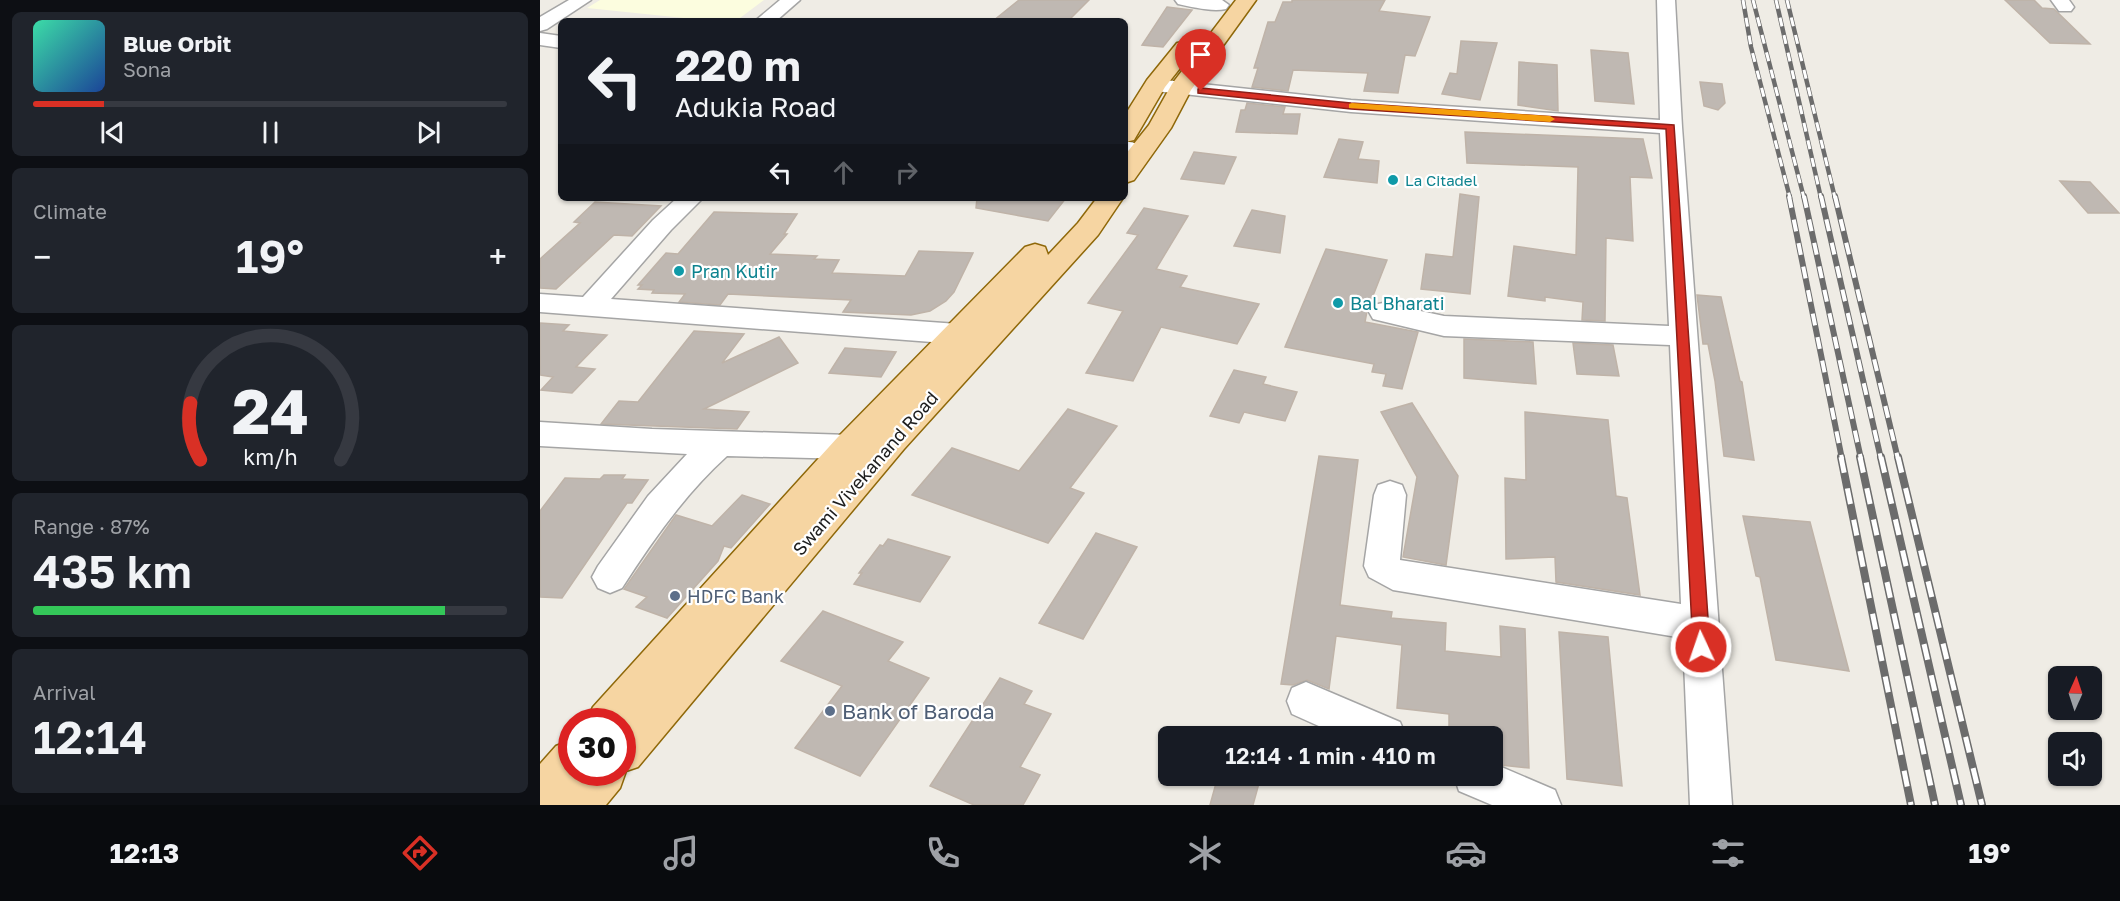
<!DOCTYPE html>
<html lang="en">
<head>
<meta charset="utf-8">
<style>
	body { margin:0; font-family:"Golos Text",sans-serif; background:#20242c; color:#f1f3f6; height:100vh; display:flex; flex-direction:column; font-size:22px; white-space:nowrap }
	* { box-sizing:border-box; margin:0 }
	p { font-size:20px; color:#9ea1a6 }
	.icon { flex:none; width:33px; height:33px; fill:none; stroke:currentColor; stroke-width:2; stroke-linecap:round; stroke-linejoin:round }
	.map { position:relative; flex:1; overflow:hidden }
	.side { display:flex; flex-direction:column; gap:12px; padding:12px; background:#0d0f14; width:540px }
	.side>* { flex:none }
	.guide { position:absolute; left:18px; top:18px; width:570px; height:183px; border-radius:9px; box-shadow:0 2px 4px #0004; background:#171b24; color:#f1f3f6; overflow:hidden }
	.needle { width:39px; rotate:3deg }
	.tools { position:absolute; left:1508px; top:666px; display:grid; gap:12px }
	.tools a { display:grid; place-items:center; width:54px; height:54px; border-radius:9px; background:#171b24; box-shadow:0 2px 4px #0004; font-size:30px }
	.speed { position:absolute; left:18px; top:708px; display:flex; gap:12px; font-size:30px; font-weight:700; text-align:center }
	.speed>* { display:grid; place-content:center; width:78px; height:78px; border-radius:50%; background:#171b24; box-shadow:0 2px 4px #0004; line-height:1 }
	.speed .limit { border:9px solid #d22; background:#fff; color:#111 }
	.pin { position:absolute; display:grid; place-items:center; width:51px; height:51px; color:#fff; margin:-62px -26px; border-radius:50% 50% 50% 0; rotate:-45deg; box-shadow:0 0 6px #0007 }
	.pin .icon { rotate:45deg }
	.me { position:absolute; width:66px; margin:-33px; rotate:357deg; stroke-linejoin:round; filter:drop-shadow(0 0 4px #0008) }
	.turn { display:flex; align-items:center; gap:21px; height:126px; padding:0 18px; font-size:27px }
	.turn .icon { width:78px; height:78px; stroke-width:2.5 }
	.turn b { display:block; font-size:42px; line-height:51px }
	.lanes { display:flex; align-items:center; height:57px; padding:0 18px; background:#0003; justify-content:center; gap:30px; direction:ltr }
	.lanes .off { opacity:.35 }
	.big { font-size:45px; font-weight:600; line-height:1.1 }
	.side .widget { flex:1; display:flex; flex-direction:column; justify-content:center; gap:9px; min-width:0; padding:0 21px; border-radius:9px; background:#20242c }
	.side .dial { align-items:center; gap:0 }
	.dial svg { height:156px; overflow:visible; fill:none; stroke:#363941; stroke-width:7; stroke-linecap:round; text-anchor:middle }
	.dial text { fill:#f1f3f6; stroke:none }
	.song { display:flex; align-items:center; gap:18px }
	.cover { width:72px; height:72px; border-radius:9px; background:linear-gradient(135deg,hsl(160 70% 55%),hsl(220 70% 35%)) }
	.played { height:6px; border-radius:3px; background:linear-gradient(90deg,#d93025 15%,#363941 15%) }
	.keys { display:flex; justify-content:space-around; direction:ltr }
	.heat { display:flex; justify-content:space-between; align-items:center; font-size:33px; direction:ltr }
	.charge { height:9px; border-radius:4px; background:linear-gradient(90deg,#34c759 87%,#363941 0) }
	.trip { position:absolute; left:618px; top:726px; width:345px; height:60px; border-radius:9px; background:#171b24; box-shadow:0 2px 4px #0004; font-weight:600; line-height:60px; text-align:center }
	.tab-bar { display:flex; height:96px; justify-content:space-around; align-items:center; background:#090b0e; color:#9ea1a6 }
	.tab-bar .icon { width:42px; height:42px }
	.tab-bar .active { color:#d93025 }
	.tab-bar b { font-size:27px; color:#f1f3f6 }
	main { display:flex; flex:1; min-height:0 }
	.map>svg:first-child { display:block }
	.education { fill:#fcfddf }
	.building { fill:#bfb8b2; stroke:#bfb3a8; stroke-width:1.5 }
	.lines { fill:none; stroke-linecap:round; stroke-linejoin:round }
	.minor-casing { stroke:#a5a5a5; stroke-width:3 }
	.major-casing { stroke:#8f6809; stroke-width:3 }
	.minor { fill:#fff; fill-rule:evenodd }
	.major { fill:#f6d5a2; fill-rule:evenodd }
	.rail-far2-casing { stroke:#6c6c6c; stroke-width:4.5 }
	.rail-far1-casing { stroke:#6c6c6c; stroke-width:6 }
	.rail-casing { stroke:#6c6c6c; stroke-width:8 }
	.rail-far2 { stroke:#fff; stroke-width:3; stroke-dasharray:9; stroke-linecap:butt }
	.rail-far1 { stroke:#fff; stroke-width:4; stroke-dasharray:12; stroke-linecap:butt }
	.rail { stroke:#fff; stroke-width:5; stroke-dasharray:16; stroke-linecap:butt }
	.route { fill:#d93025; stroke:#8d1f18; stroke-width:1.5 }
	.slow { fill:#f59e0b }
	.culture-dot { fill:#0f9aa8; stroke:#fff; stroke-width:2 }
	.service-dot { fill:#5c6f8a; stroke:#fff; stroke-width:2 }
	.labels { text-anchor:middle; dominant-baseline:central; stroke-width:4.5; stroke-linejoin:round; paint-order:stroke }
	.far-culture-label { font-size:15px; fill:#0d838f; stroke:#fff; text-anchor:start }
	.culture-label { font-size:18px; fill:#0d838f; stroke:#fff; text-anchor:start }
	.street-label { font-size:18px; fill:#1e1e1e; stroke:#fff }
	.service-label { font-size:18px; fill:#4e5e75; stroke:#fff; text-anchor:start }
	.near-service-label { font-size:21px; fill:#4e5e75; stroke:#fff; text-anchor:start }
</style>
</head>
<body>
<main>
<section class="side">
<div class="widget">
<div class="song"><i class="cover"></i><div><b>Blue Orbit</b><p>Sona</p></div></div>
<div class="played"></div>
<div class="keys"><svg class="icon" aria-label="previous" viewBox="0 0 24 24"><path d="M18 5L8 12l10 7zM5 5v14"/></svg><svg class="icon" aria-label="pause" viewBox="0 0 24 24"><path d="M8 5v14M16 5v14"/></svg><svg class="icon" aria-label="next" viewBox="0 0 24 24"><path d="M6 5l10 7-10 7zM19 5v14"/></svg></div>
</div>
<div class="widget"><p>Climate</p>
<div class="heat"><a>−</a><b class="big">19°</b><a>+</a></div>
</div>
<div class="widget dial"><svg viewBox="0 0 100 80">
<path d="M14 69A42 42 0 1 1 86 69"/>
<path d="M14 69A42 42 0 0 1 9 40" stroke="#d93025"/>
<text x="50" y="56" font-size="32" font-weight="700">24</text>
<text x="50" y="72" font-size="11">km/h</text>
</svg></div>
<div class="widget"><p>Range · 87%</p><b class="big">435 km</b><div class="charge"></div></div>
<div class="widget"><p>Arrival</p><b class="big">12:14</b></div>
</section>
<div class="map">
<svg width="1580" height="805" viewBox="0 0 1580 805">
	<rect width="100%" height="100%" fill="#efece5"/>
	<path class="education" d="M 60,0 L 224,0 L 196,21 L 173,21 L 47,8 Z"/>
	<g class="building">
		<path d="M 479,0 L 549,0 L 528,21 L 453,21 Z"/>
		<path d="M 752,0 L 845,0 L 839,11 L 890,17 L 875,56 L 865,55 L 858,93 L 824,91 L 828,73 L 753,70 L 748,91 L 712,87 L 718,68 L 714,68 L 728,22 L 735,22 L 743,2 L 752,2 Z"/>
		<path d="M 1465,0 L 1494,0 L 1502,8 L 1514,9 L 1550,44 L 1510,43 Z"/>
		<path d="M 627,7 L 652,10 L 623,47 L 602,45 Z"/>
		<path d="M 921,41 L 957,43 L 940,100 L 902,94 L 910,73 L 917,74 Z"/>
		<path d="M 1051,50 L 1088,53 L 1094,104 L 1055,101 Z"/>
		<path d="M 979,62 L 1017,65 L 1018,111 L 978,105 Z"/>
		<path d="M 1160,82 L 1182,84 L 1185,103 L 1178,110 L 1164,106 Z"/>
		<path d="M 707,103 L 745,107 L 743,114 L 760,114 L 757,134 L 696,132 L 701,110 L 705,110 Z"/>
		<path d="M 925,132 L 1103,139 L 1112,178 L 1090,177 L 1093,241 L 1066,238 L 1065,321 L 1042,320 L 1043,302 L 1005,297 L 1005,301 L 968,296 L 974,246 L 1036,255 L 1038,167 L 927,163 Z"/>
		<path d="M 799,139 L 823,142 L 818,159 L 839,161 L 837,183 L 784,177 Z"/>
		<path d="M 654,152 L 696,157 L 684,184 L 641,179 Z"/>
		<path d="M 1520,181 L 1550,182 L 1579,213 L 1548,213 Z"/>
		<path d="M 920,194 L 939,197 L 930,294 L 881,289 L 886,254 L 913,257 Z"/>
		<path d="M 437,198 L 526,198 L 508,221 L 436,208 Z"/>
		<path d="M 55,202 L 121,206 L 92,236 L 74,235 L 16,289 L 0,288 L 0,259 L 40,223 L 34,222 Z"/>
		<path d="M 604,208 L 648,216 L 616,269 L 647,276 L 640,287 L 719,304 L 697,344 L 621,327 L 593,381 L 546,373 L 583,311 L 548,303 L 598,235 L 587,233 Z"/>
		<path d="M 712,210 L 745,216 L 740,253 L 694,246 Z"/>
		<path d="M 174,212 L 257,214 L 244,234 L 247,234 L 230,254 L 277,256 L 274,259 L 299,260 L 292,273 L 365,276 L 379,251 L 433,253 L 414,292 L 406,301 L 390,311 L 371,315 L 303,312 L 311,300 L 188,294 L 180,305 L 139,302 L 145,294 L 112,293 L 114,290 L 98,289 L 102,285 L 98,285 L 126,253 L 138,254 Z"/>
		<path d="M 786,249 L 847,260 L 827,311 L 825,322 L 878,332 L 862,389 L 843,386 L 846,374 L 832,372 L 834,364 L 745,347 Z"/>
		<path d="M 1157,295 L 1181,297 L 1200,381 L 1202,382 L 1214,460 L 1184,456 L 1175,381 L 1168,344 L 1163,344 Z"/>
		<path d="M 0,323 L 29,325 L 23,331 L 67,335 L 36,367 L 55,369 L 32,393 L 1,390 L 13,377 L 0,375 Z"/>
		<path d="M 154,331 L 204,334 L 182,363 L 239,337 L 258,363 L 164,409 L 209,412 L 197,429 L 61,424 L 79,401 L 98,402 Z"/>
		<path d="M 924,339 L 993,342 L 996,384 L 924,378 Z"/>
		<path d="M 1033,343 L 1073,345 L 1079,376 L 1037,374 Z"/>
		<path d="M 305,348 L 356,352 L 341,377 L 289,373 Z"/>
		<path d="M 694,370 L 726,377 L 723,384 L 757,392 L 745,421 L 704,412 L 699,423 L 670,416 Z"/>
		<path d="M 872,403 L 918,476 L 906,565 L 863,557 L 877,477 L 841,412 Z"/>
		<path d="M 528,409 L 577,426 L 530,488 L 544,493 L 508,543 L 372,495 L 412,448 L 479,471 Z"/>
		<path d="M 985,412 L 1068,420 L 1076,496 L 1087,498 L 1100,595 L 1016,582 L 1015,557 L 966,559 L 965,478 L 986,480 Z"/>
		<path d="M 779,456 L 818,460 L 800,605 L 852,612 L 851,618 L 906,623 L 905,651 L 961,657 L 960,626 L 985,629 L 989,768 L 961,765 L 961,736 L 909,736 L 909,714 L 857,708 L 862,645 L 796,636 L 789,689 L 767,680 L 753,685 L 741,684 Z"/>
		<path d="M 64,475 L 85,475 L 82,479 L 108,480 L 92,503 L 87,503 L 22,598 L 0,597 L 0,511 L 25,478 L 60,479 Z"/>
		<path d="M 202,495 L 230,504 L 191,548 L 184,546 L 178,561 L 127,618 L 96,607 L 107,597 L 84,589 L 136,515 L 172,526 Z"/>
		<path d="M 1203,516 L 1270,522 L 1309,671 L 1236,660 L 1220,577 L 1216,576 Z"/>
		<path d="M 556,533 L 597,547 L 543,639 L 499,623 Z"/>
		<path d="M 348,539 L 410,557 L 380,602 L 314,584 L 322,573 L 319,573 L 340,545 L 343,546 Z"/>
		<path d="M 283,611 L 363,642 L 348,661 L 389,678 L 320,776 L 255,748 L 302,686 L 241,661 Z"/>
		<path d="M 1019,632 L 1068,637 L 1082,786 L 1027,779 Z"/>
		<path d="M 460,678 L 492,691 L 484,704 L 511,714 L 480,767 L 500,775 L 483,805 L 434,805 L 390,786 Z"/>
		<path d="M 678,776 L 721,776 L 713,805 L 670,805 Z"/>
	</g>
	<g class="lines">
		<g class="minor-casing">
			<g id="minor">
				<path d="M 29,0 L 51,0 L 7,29 L 0,31 L 0,17 Z"/>
				<path d="M 240,0 L 260,0 L 236,21 L 215,21 Z"/>
				<path d="M 635,0 L 682,0 L 689,5 L 686,9 C 672,12 652,7 638,4 Z"/>
				<path d="M 1117,0 L 1135,0 L 1142,127 L 1192,805 L 1150,805 L 1143,638 L 853,590 L 829,577 L 824,566 L 834,495 L 838,485 L 850,481 L 862,485 L 866,495 L 860,560 L 1141,604 L 1130,345 L 904,336 L 833,319 L 829,312 L 833,305 L 843,303 L 904,316 L 1129,326 L 1120,133 L 811,112 L 615,91 L 608,89 L 605,85 L 608,81 L 615,79 L 811,100 L 1120,120 Z"/>
				<path d="M 1511,0 L 1529,0 L 1534,7 L 1531,11 L 1519,11 Z"/>
				<path d="M 0,33 L 21,36 L 21,48 L 0,45 Z"/>
				<path d="M 585,141 L 608,146 L 611,151 L 608,156 L 600,158 L 585,155 Z"/>
				<path d="M 137,198 L 163,198 L 131,230 L 71,299 L 418,324 L 428,327 L 432,334 L 428,341 L 418,344 L 0,312 L 0,294 L 43,297 L 113,220 Z"/>
				<path d="M 0,422 L 112,429 L 310,435 L 321,438 L 326,447 L 321,456 L 310,459 L 187,456 C 145,494 113,540 82,588 L 70,593 L 58,588 L 52,577 L 58,566 L 108,496 L 147,454 L 0,446 Z"/>
				<path d="M 766,682 L 860,722 L 866,736 L 801,736 L 752,714 L 747,701 L 752,688 Z"/>
				<path d="M 952,763 L 1015,790 L 1021,805 L 952,805 L 919,791 L 914,776 L 952,776 Z"/>
			</g>
		</g>
		<g class="major-casing">
			<g id="major">
				<path d="M 696,0 L 716,0 L 651,90 L 631,128 L 594,180 L 585,183 L 585,155 L 609,125 L 632,84 Z"/>
				<path d="M 645,42 L 653,43 L 656,48 L 625,87 L 594,140 L 585,142 L 585,115 L 607,80 L 637,43 Z"/>
				<path d="M 557,198 L 583,198 L 558,235 L 364,449 L 98,767 L 86,771 L 80,788 L 66,805 L 0,805 L 0,764 L 16,746 L 32,740 L 32,772 L 82,772 L 82,722 L 46,722 L 53,707 L 298,437 L 485,247 L 495,244 L 505,247 L 508,255 L 538,223 Z"/>
			</g>
		</g>
		<use href="#minor" class="minor"/>
		<use href="#major" class="major"/>
		<g class="rail-far2-casing">
			<g id="rail-far2">
				<path d="M 1203,0 L 1211,47 L 1250,198"/>
				<path d="M 1213,0 L 1264,198"/>
				<path d="M 1236,0 L 1281,198"/>
				<path d="M 1247,0 L 1295,198"/>
			</g>
		</g>
		<g class="rail-far1-casing">
			<g id="rail-far1">
				<path d="M 1249,196 L 1302,459"/>
				<path d="M 1264,196 L 1321,459"/>
				<path d="M 1281,196 L 1341,459"/>
				<path d="M 1295,196 L 1358,459"/>
			</g>
		</g>
		<g class="rail-casing">
			<g id="rail">
				<path d="M 1301,457 L 1371,805"/>
				<path d="M 1320,457 L 1395,805"/>
				<path d="M 1341,457 L 1421,805"/>
				<path d="M 1358,457 L 1442,805"/>
			</g>
		</g>
		<use href="#rail-far2" class="rail-far2"/>
		<use href="#rail-far1" class="rail-far1"/>
		<use href="#rail" class="rail"/>
	</g>
	<path class="route" d="M 661,88 L 811,103 L 1134,125 L 1170,647 L 1167,653 L 1161,655 L 1155,653 L 1153,647 L 1126,129 L 811,109 L 658,93 L 658,89 Z"/>
	<path class="slow" d="M 812,103 L 1010,116 L 1015,119 L 1010,122 L 809,108 L 809,104 Z"/>
	<g class="culture-dot">
		<circle cx="853" cy="180" r="6"/>
		<circle cx="139" cy="271" r="6"/>
		<circle cx="798" cy="303" r="6"/>
	</g>
	<g class="service-dot">
		<circle cx="135" cy="596" r="6"/>
		<circle cx="290" cy="711" r="6"/>
	</g>
	<g class="labels">
		<g class="far-culture-label">
			<text x="865" y="180">La Citadel</text>
		</g>
		<g class="culture-label">
			<text x="151" y="271">Pran Kutir</text>
			<text x="810" y="303">Bal Bharati</text>
		</g>
		<g class="street-label">
			<text transform="translate(325 473) rotate(-49)">Swami Vivekanand Road</text>
		</g>
		<g class="service-label">
			<text x="147" y="596">HDFC Bank</text>
		</g>
		<g class="near-service-label">
			<text x="302" y="711">Bank of Baroda</text>
		</g>
	</g>
</svg>
<div class="tools">
<a><svg class="needle" viewBox="-14 -14 28 28"><path d="M0-13l5 13h-10z" fill="#e53935"/><path d="M0 13l5-13h-10z" fill="#9ea1a6"/></svg></a>
<a><svg class="icon" aria-label="sound" viewBox="0 0 24 24"><path d="M4 9h4l5-4v14l-5-4H4zM17 9q2 3 0 6"/></svg></a>
</div>
<div class="speed"><div class="limit">30</div></div>
<div class="pin" style="left:661px;top:91px;background:#d93025"><svg class="icon" aria-label="arrive" viewBox="0 0 24 24"><path d="M6 21V4h12l-3 4 3 4H6"/></svg></div>
<svg class="me" style="left:1161px;top:647px" viewBox="-20 -20 40 40"><circle r="17" fill="#d93025" stroke="#fff" stroke-width="3"/><path d="M0-11L8 9 0 5-8 9z" fill="#fff"/></svg>
<div class="trip">12:14 · 1 min · 410 m</div>
<div class="guide">
<div class="turn"><svg class="icon" aria-label="left" viewBox="0 0 24 24"><path d="M17 20v-9H6M10 6l-5 5 5 5"/></svg><div><b>220 m</b>Adukia Road</div></div>
<div class="lanes"><svg class="icon" aria-label="left" viewBox="0 0 24 24"><path d="M17 20v-9H6M10 6l-5 5 5 5"/></svg><svg class="icon off" aria-label="ahead" viewBox="0 0 24 24"><path d="M12 20V5M6 11l6-6 6 6"/></svg><svg class="icon off" aria-label="right" viewBox="0 0 24 24"><path d="M7 20v-9h11M14 6l5 5-5 5"/></svg></div>
</div>
</div>
</main>
<nav class="tab-bar">
<b>12:13</b>
<svg class="icon active" aria-label="directions" viewBox="0 0 24 24"><path d="M12 3l9 9-9 9-9-9zM9 14v-3h6M13 9l2 2-2 2"/></svg>
<svg class="icon" aria-label="music" viewBox="0 0 24 24"><path d="M9 18V5l10-2v13"/><circle cx="6" cy="18" r="3"/><circle cx="16" cy="16" r="3"/></svg>
<svg class="icon" aria-label="phone" viewBox="0 0 24 24"><path d="M5 4h4l2 5-3 2q2 4 5 5l2-3 5 2v4C11 20 4 13 5 4z"/></svg>
<svg class="icon" aria-label="climate" viewBox="0 0 24 24"><path d="M12 3v18M4 7l16 10M4 17L20 7"/></svg>
<svg class="icon" aria-label="car" viewBox="0 0 24 24"><path d="M5 17H2v-5l4-1 3-4h7l3 4 3 1v5h-3M9 17h6M6 11h13"/><circle cx="7" cy="17" r="2"/><circle cx="17" cy="17" r="2"/></svg>
<svg class="icon" aria-label="filters" viewBox="0 0 24 24"><path d="M4 7h16M4 17h16"/><circle cx="9" cy="7" r="2"/><circle cx="15" cy="17" r="2"/></svg>
<b>19°</b>
</nav>
</body>
</html>
